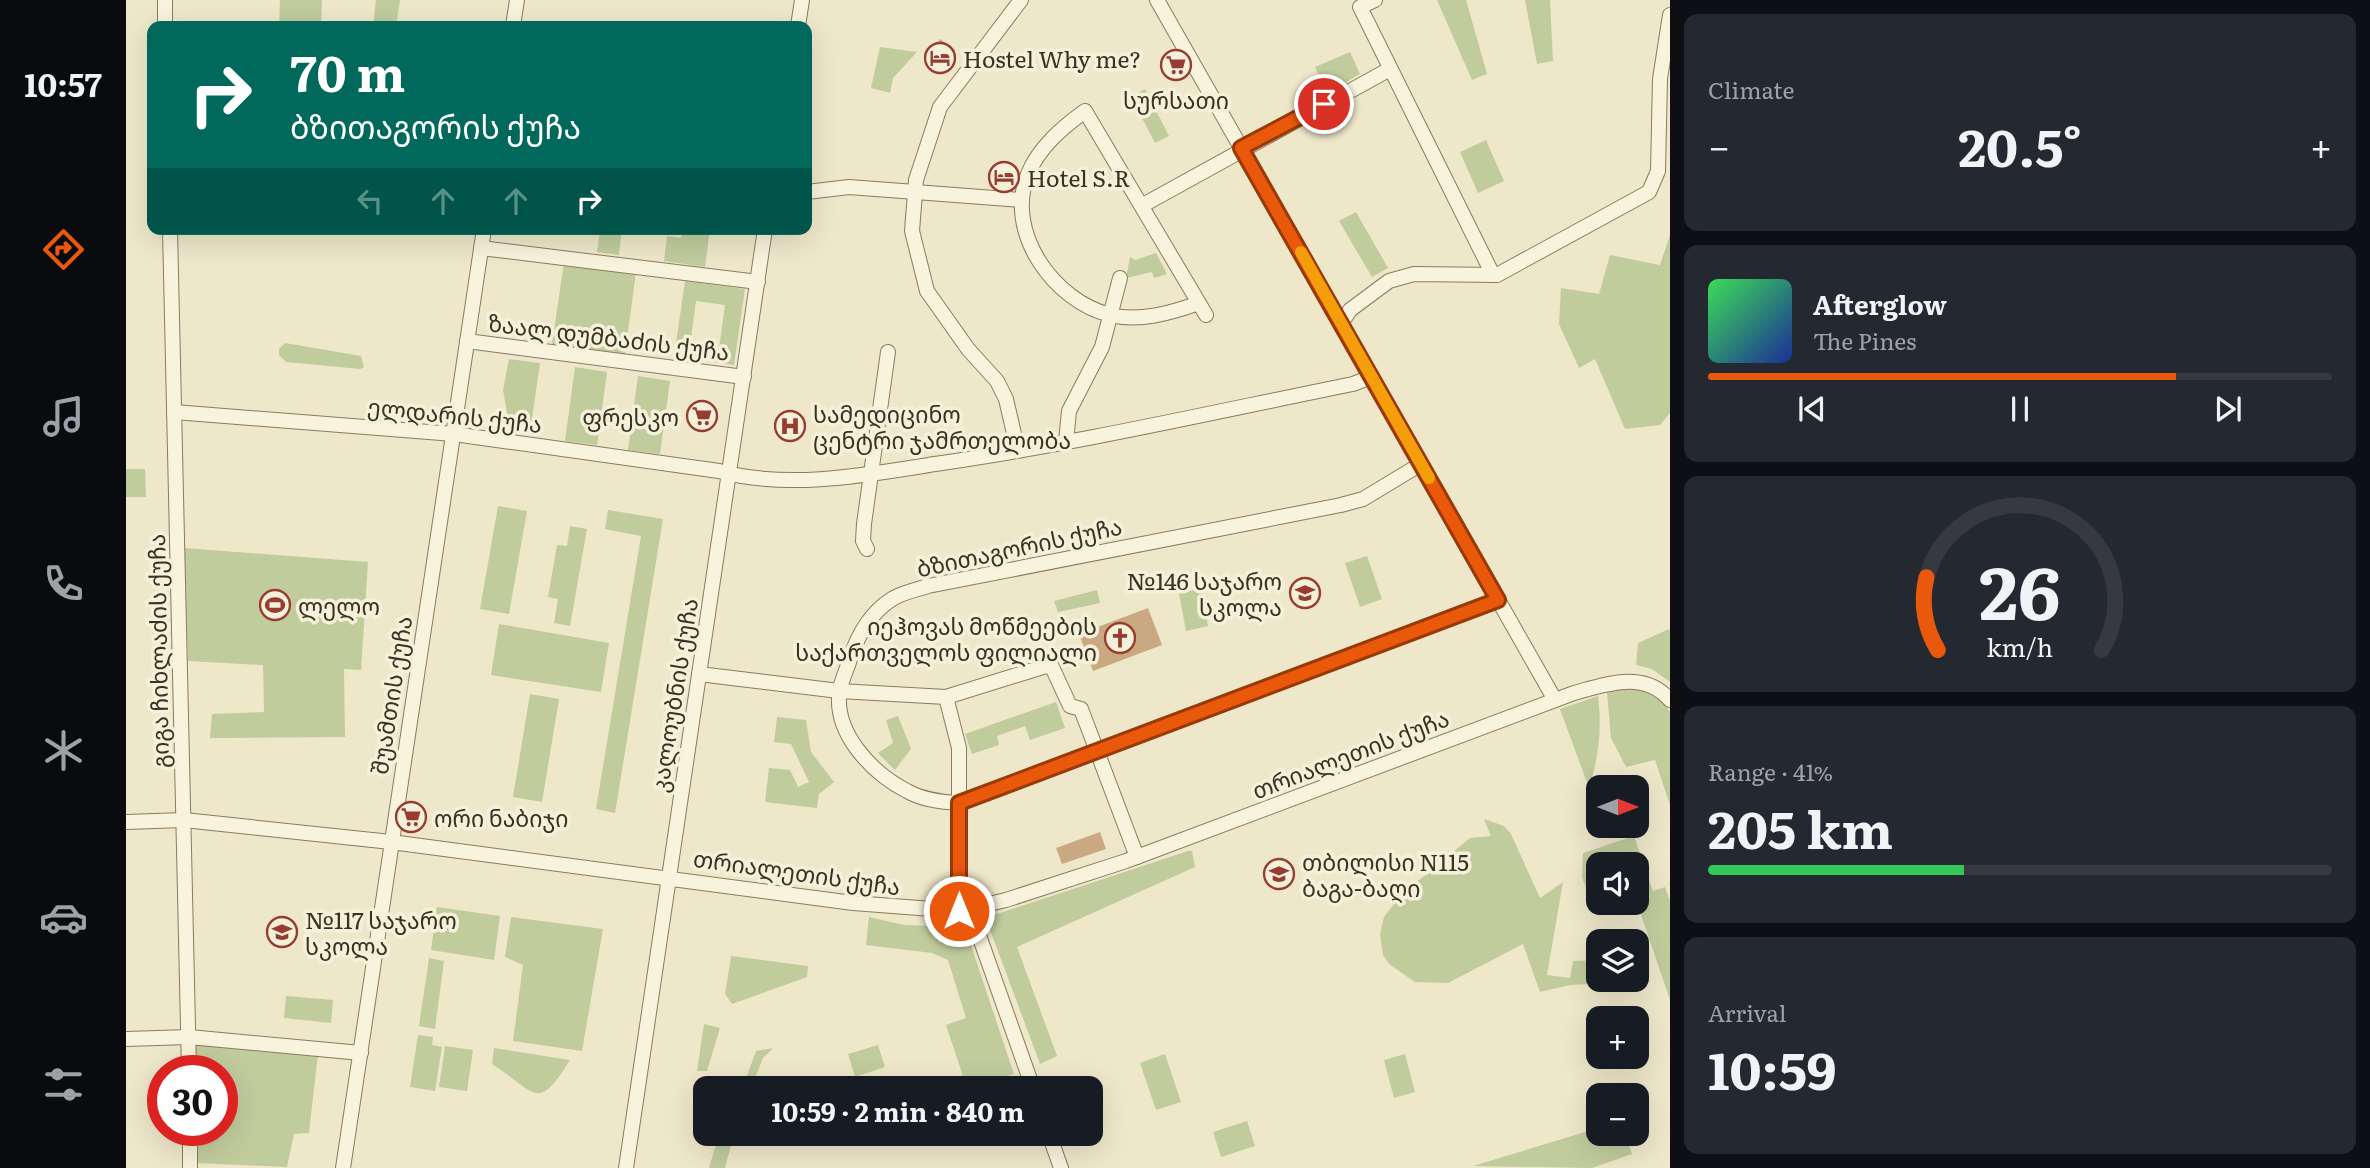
<!DOCTYPE html>
<html lang="en">
<head>
<meta charset="utf-8">
<style>
	body { margin:0; font-family:Literata,"Noto Sans Georgian",serif; background:#242831; color:#f1f3f6; height:100vh; display:flex; flex-direction:column; font-size:26px; white-space:nowrap }
	* { box-sizing:border-box; margin:0 }
	p { font-size:23px; color:#9ea1a6 }
	.icon { flex:none; width:38px; height:38px; fill:none; stroke:currentColor; stroke-width:2; stroke-linecap:round; stroke-linejoin:round }
	.map { position:relative; flex:1; overflow:hidden }
	.side { display:flex; flex-direction:column; gap:14px; padding:14px; background:#0d0f14; width:700px }
	.side>* { flex:none }
	.guide { position:absolute; left:21px; top:21px; width:665px; height:214px; border-radius:14px; box-shadow:0 7px 28px #0002; background:#00695c; color:#fff; overflow:hidden }
	.needle { width:46px; rotate:90deg }
	.fabs { position:absolute; left:1460px; top:775px; display:grid; gap:14px }
	.fabs a { display:grid; place-items:center; width:63px; height:63px; border-radius:14px; background:#171b24; box-shadow:0 7px 28px #0002; font-size:35px }
	.speed { position:absolute; left:21px; top:1055px; display:flex; gap:14px; font-size:35px; font-weight:700; text-align:center }
	.speed>* { display:grid; place-content:center; width:91px; height:91px; border-radius:50%; background:#171b24; box-shadow:0 7px 28px #0002; line-height:1 }
	.speed .limit { border:10px solid #d22; background:#fff; color:#111 }
	.pin { position:absolute; display:grid; place-items:center; width:60px; height:60px; color:#fff; margin:-30px; border:4px solid #fff; border-radius:50%; box-shadow:0 2px 7px #0007 }
	.me { position:absolute; width:77px; margin:-38px; rotate:0deg; stroke-linejoin:round; filter:drop-shadow(0 0 5px #0008) }
	.turn { display:flex; align-items:center; gap:24px; height:147px; padding:0 28px; font-size:32px }
	.turn .icon { width:91px; height:91px; stroke-width:2.5 }
	.turn b { display:block; font-size:49px; line-height:60px }
	.lanes { display:flex; align-items:center; height:66px; padding:0 28px; background:#0003; justify-content:center; gap:35px; direction:ltr }
	.lanes .off { opacity:.35 }
	.big { font-size:52px; font-weight:700; line-height:1.1 }
	.side .widget { flex:1; display:flex; flex-direction:column; justify-content:center; gap:10px; min-width:0; padding:0 24px; border-radius:14px; background:#242831 }
	.side .dial { align-items:center; gap:0 }
	.dial svg { height:182px; overflow:visible; fill:none; stroke:#363941; stroke-width:7; stroke-linecap:round; text-anchor:middle }
	.dial text { fill:#f1f3f6; stroke:none }
	.song { display:flex; align-items:center; gap:21px }
	.cover { width:84px; height:84px; border-radius:10px; background:linear-gradient(135deg,hsl(130 70% 55%),hsl(230 70% 35%)) }
	.played { height:7px; border-radius:4px; background:linear-gradient(90deg,#ea580c 75%,#363941 75%) }
	.keys { display:flex; justify-content:space-around; direction:ltr }
	.heat { display:flex; justify-content:space-between; align-items:center; font-size:38px; direction:ltr }
	.charge { height:10px; border-radius:5px; background:linear-gradient(90deg,#34c759 41%,#363941 0) }
	.trip { position:absolute; left:567px; top:1076px; width:410px; height:70px; border-radius:14px; background:#171b24; box-shadow:0 7px 28px #0002; font-weight:700; line-height:70px; text-align:center }
	main { display:flex; flex:1; min-height:0 }
	.tabs { display:flex; flex-direction:column; width:126px; justify-content:space-around; align-items:center; background:#090b0e; color:#9ea1a6 }
	.tabs .icon { width:49px; height:49px }
	.tabs .on { color:#ea580c }
	.tabs b { font-size:32px; color:#f1f3f6 }
	.map>svg:first-child { display:block }
	.green { fill:#c1cc9d; fill-rule:evenodd }
	.building { fill:#caa881 }
	.lines { fill:none; stroke-linecap:round; stroke-linejoin:round }
	.minor-casing { stroke:#8a7b5e; stroke-width:16 }
	.minor { stroke:#f8f3dd; stroke-width:14 }
	.route-casing { stroke:#983908; stroke-width:18 }
	.route { stroke:#ea580c; stroke-width:12 }
	.slow { stroke:#f59e0b; stroke-width:12 }
	.labels { text-anchor:middle; dominant-baseline:central; stroke-width:7; stroke-linejoin:round; paint-order:stroke }
	.poi-label { font-size:23px; fill:#3b3121; stroke:#f5f0d9; text-anchor:start }
	.street-label { font-size:23px; fill:#3b3121; stroke:#f5f0d9 }
</style>
</head>
<body>
<main>
<nav class="tabs">
<b>10:57</b>
<svg class="icon on" aria-label="directions" viewBox="0 0 24 24"><path d="M12 3l9 9-9 9-9-9zM9 14v-3h6M13 9l2 2-2 2"/></svg>
<svg class="icon" aria-label="music" viewBox="0 0 24 24"><path d="M9 18V5l10-2v13"/><circle cx="6" cy="18" r="3"/><circle cx="16" cy="16" r="3"/></svg>
<svg class="icon" aria-label="phone" viewBox="0 0 24 24"><path d="M5 4h4l2 5-3 2q2 4 5 5l2-3 5 2v4C11 20 4 13 5 4z"/></svg>
<svg class="icon" aria-label="climate" viewBox="0 0 24 24"><path d="M12 3v18M4 7l16 10M4 17L20 7"/></svg>
<svg class="icon" aria-label="car" viewBox="0 0 24 24"><path d="M5 17H2v-5l4-1 3-4h7l3 4 3 1v5h-3M9 17h6M6 11h13"/><circle cx="7" cy="17" r="2"/><circle cx="17" cy="17" r="2"/></svg>
<svg class="icon" aria-label="filters" viewBox="0 0 24 24"><path d="M4 7h16M4 17h16"/><circle cx="9" cy="7" r="2"/><circle cx="15" cy="17" r="2"/></svg>
</nav>
<div class="map">
<svg width="1544" height="1168" viewBox="0 0 1544 1168">
	<rect width="100%" height="100%" fill="#eee7ca"/>
	<g class="green">
		<path d="M 154,0 L 196,0 L 195,26 L 153,26 Z"/>
		<path d="M 250,0 L 274,0 L 270,26 L 247,26 Z"/>
		<path d="M 1311,0 L 1340,0 L 1361,74 L 1346,80 Z"/>
		<path d="M 1399,0 L 1424,0 L 1427,61 L 1411,64 Z"/>
		<path d="M 754,47 L 791,52 L 767,78 L 764,93 L 745,88 Z"/>
		<path d="M 1224,52 L 1234,74 L 1201,93 L 1189,67 Z"/>
		<path d="M 1019,89 L 1043,136 L 1029,143 L 1005,97 Z"/>
		<path d="M 1360,140 L 1378,181 L 1352,193 L 1334,152 Z"/>
		<path d="M 1230,212 L 1262,268 L 1246,277 L 1213,221 Z"/>
		<path d="M 474,229 L 496,229 L 493,255 L 471,252 Z"/>
		<path d="M 557,229 L 584,229 L 579,267 L 538,261 L 541,236 L 555,238 Z"/>
		<path d="M 1544,235 L 1544,413 L 1534,425 L 1499,429 L 1469,359 L 1453,368 L 1433,324 L 1435,288 L 1473,294 L 1484,255 L 1534,265 Z"/>
		<path d="M 1030,253 L 1041,274 L 1028,278 L 1026,272 L 1000,278 L 1004,257 L 1009,260 Z"/>
		<path d="M 438,262 L 510,272 L 499,354 L 426,344 Z"/>
		<path d="M 559,281 L 619,289 L 608,365 L 548,357 ZM 570,301 L 599,305 L 593,349 L 564,345 Z"/>
		<path d="M 159,343 L 235,356 L 238,367 L 234,369 L 160,362 L 153,355 L 153,349 Z"/>
		<path d="M 383,359 L 414,363 L 404,433 L 384,429 L 377,390 Z"/>
		<path d="M 449,367 L 481,372 L 471,445 L 439,441 Z"/>
		<path d="M 512,376 L 544,381 L 534,454 L 502,450 Z"/>
		<path d="M 0,469 L 19,469 L 20,497 L 0,497 Z"/>
		<path d="M 372,506 L 401,511 L 383,614 L 354,609 Z"/>
		<path d="M 482,510 L 537,519 L 489,813 L 470,809 L 515,536 L 479,529 Z"/>
		<path d="M 444,526 L 461,529 L 444,626 L 428,623 L 432,599 L 422,597 L 431,545 L 441,546 Z"/>
		<path d="M 58,548 L 242,562 L 235,670 L 218,669 L 219,737 L 84,738 L 86,714 L 138,712 L 137,665 L 62,661 Z"/>
		<path d="M 1241,556 L 1256,599 L 1234,607 L 1219,563 Z"/>
		<path d="M 1075,589 L 1082,626 L 1060,631 L 1053,593 Z"/>
		<path d="M 971,590 L 974,603 L 932,612 L 928,601 Z"/>
		<path d="M 373,624 L 483,643 L 475,692 L 365,675 Z"/>
		<path d="M 1543,629 L 1544,632 L 1544,682 L 1526,669 L 1510,665 L 1512,643 Z"/>
		<path d="M 1495,688 C 1514,688 1533,695 1544,712 L 1544,805 L 1529,760 L 1500,767 L 1485,738 L 1481,692 Z"/>
		<path d="M 404,694 L 433,699 L 416,802 L 387,797 Z"/>
		<path d="M 1472,696 C 1476,728 1473,756 1463,788 L 1434,709 Z"/>
		<path d="M 930,702 L 939,728 L 904,740 L 899,726 L 871,736 L 873,745 L 846,754 L 839,734 Z"/>
		<path d="M 772,716 L 785,749 L 769,770 L 752,753 L 767,743 L 760,720 Z"/>
		<path d="M 651,717 L 680,720 L 685,752 L 708,782 L 693,794 L 691,808 L 639,802 L 643,768 L 664,770 L 672,787 L 683,782 L 665,744 L 648,742 Z"/>
		<path d="M 1358,819 L 1378,826 L 1385,834 L 1414,898 L 1437,882 L 1421,975 L 1444,978 L 1447,961 L 1472,960 L 1472,980 L 1510,980 L 1510,958 L 1517,955 L 1522,981 L 1444,985 L 1414,992 L 1397,944 L 1322,983 L 1289,982 L 1263,964 L 1257,955 L 1254,934 L 1258,917 L 1275,895 L 1344,838 L 1365,836 Z"/>
		<path d="M 1508,836 L 1527,891 L 1539,887 L 1544,901 L 1544,1000 L 1510,900 L 1510,864 L 1472,864 L 1472,891 L 1461,891 L 1456,877 L 1457,853 Z"/>
		<path d="M 1062,851 L 1066,851 L 1069,867 L 891,947 L 931,1056 L 914,1064 L 863,927 L 868,915 Z"/>
		<path d="M 311,907 L 374,916 L 368,960 L 305,950 Z"/>
		<path d="M 385,917 L 477,929 L 456,1051 L 387,1041 L 397,965 L 379,957 Z"/>
		<path d="M 743,917 L 778,925 L 839,927 L 888,1074 L 841,1088 L 820,1025 L 840,1018 L 822,960 L 806,953 L 740,945 Z"/>
		<path d="M 605,956 L 682,966 L 681,977 L 606,1004 L 599,994 Z"/>
		<path d="M 303,958 L 318,961 L 309,1029 L 293,1026 Z"/>
		<path d="M 160,996 L 207,1000 L 205,1023 L 158,1018 Z"/>
		<path d="M 578,1024 L 594,1028 L 581,1071 L 571,1071 Z"/>
		<path d="M 292,1035 L 307,1037 L 306,1045 L 316,1047 L 309,1091 L 284,1087 Z"/>
		<path d="M 70,1043 L 192,1054 L 183,1133 L 168,1134 L 161,1167 L 69,1163 L 68,1131 L 96,1130 L 96,1071 L 67,1071 L 67,1047 Z"/>
		<path d="M 752,1045 L 759,1067 L 729,1077 L 722,1054 Z"/>
		<path d="M 319,1046 L 347,1050 L 341,1091 L 313,1087 Z"/>
		<path d="M 368,1048 L 444,1060 C 411,1113 411,1093 366,1064 Z"/>
		<path d="M 647,1048 L 637,1058 L 625,1088 L 599,1088 L 605,1080 L 618,1084 L 630,1051 Z"/>
		<path d="M 1039,1054 L 1055,1102 L 1030,1110 L 1014,1063 Z"/>
		<path d="M 1279,1054 L 1289,1092 L 1268,1098 L 1258,1060 Z"/>
		<path d="M 1121,1121 L 1129,1146 L 1095,1157 L 1087,1132 Z"/>
		<path d="M 1472,1128 L 1472,1134 L 1499,1134 L 1506,1154 L 1466,1168 L 1347,1166 Z"/>
		<path d="M 593,1134 L 608,1134 L 599,1168 L 583,1168 Z"/>
	</g>
	<g class="building">
		<path d="M 814,39 L 829,50 L 817,67 L 802,56 Z"/>
		<path d="M 870,163 L 892,170 L 887,186 L 883,185 L 882,189 L 865,188 L 863,184 Z"/>
		<path d="M 1022,608 L 1036,645 L 967,671 L 953,634 Z"/>
		<path d="M 974,832 L 980,849 L 936,864 L 930,848 Z"/>
	</g>
	<g class="lines">
		<g class="minor-casing">
			<g id="minor">
				<path d="M 39,0 L 39,26"/>
				<path d="M 1031,0 L 1429,700"/>
				<path d="M 1249,0 L 1234,7 L 1367,275"/>
				<path d="M 387,26 L 391,0"/>
				<path d="M 672,26 L 676,0"/>
				<path d="M 681,192 L 723,187 L 896,200"/>
				<path d="M 1017,205 L 1264,69"/>
				<path d="M 44,229 L 63,1071"/>
				<path d="M 355,248 L 632,282"/>
				<path d="M 1073,303 C 1045,313 1014,322 984,315 C 928,301 878,232 902,174 C 913,147 937,127 959,111 L 1080,315"/>
				<path d="M 1215,324 L 1224,310 L 1263,281 L 1288,274 L 1371,275 L 1523,192 L 1532,171 L 1534,79 L 1544,15"/>
				<path d="M 341,341 L 618,377"/>
				<path d="M 48,412 L 328,434 L 593,471 C 661,490 741,475 809,464 C 949,444 1088,412 1227,384 L 1245,377"/>
				<path d="M 940,442 L 943,411 L 976,347 L 994,278"/>
				<path d="M 892,451 L 880,399 L 871,381 L 842,349 L 801,291 L 786,231 L 790,180 L 814,107 L 895,0"/>
				<path d="M 1295,464 L 1237,499 L 1215,505 L 802,586 C 790,590 777,592 766,599 C 744,613 732,634 724,659 C 721,669 716,679 714,689 C 706,732 746,773 781,791 C 797,800 815,802 833,803 L 1372,600"/>
				<path d="M 741,549 L 737,541 L 738,524 L 762,352"/>
				<path d="M 573,674 L 713,691 L 820,697 L 920,666 L 926,667 L 944,706 L 955,709 L 1011,857"/>
				<path d="M 820,697 L 833,748 L 833,911"/>
				<path d="M 0,822 L 58,820 L 265,842 L 727,903 L 833,911 L 880,900 L 1000,861 L 1448,693 C 1481,684 1518,670 1544,700"/>
				<path d="M 844,910 L 907,1088"/>
				<path d="M 0,1039 L 63,1037 L 235,1053"/>
				<path d="M 64,1130 L 64,1168"/>
				<path d="M 923,1134 L 935,1168"/>
				<path d="M 217,1168 L 358,229"/>
				<path d="M 500,1168 L 639,229"/>
			</g>
		</g>
		<use href="#minor" class="minor"/>
	</g>
	<g class="lines">
		<g class="route-casing">
			<path id="route" d="M 833,911 L 833,803 L 1372,600 L 1115,148 L 1198,104"/>
		</g>
		<use href="#route" class="route"/>
		<path class="slow" d="M 1175,252 L 1303,478"/>
	</g>
	<defs>
		<g id="hotel-ring" transform="scale(1.575)"><circle r="9.5" fill="#f5f0d9" stroke="#973c30" stroke-width="1.5"/><path d="M-6-4.5h1.5V1H6V5H4.5V3h-9V5H-6ZM-4 0a1.8 1.8 0 1 1 3.6 0ZM.5 0V-2.5h3Q6-2.5 6 0Z" fill="#973c30"/></g>
		<g id="supermarket-ring" transform="scale(1.575)"><circle r="9.5" fill="#f5f0d9" stroke="#973c30" stroke-width="1.5"/><path d="M-6-5.5h2.5l.6 2H6L4.5 2H-2.5L-4.4-4H-6ZM-1.5 3.2a1.3 1.3 0 1 0 .1 0ZM3 3.2a1.3 1.3 0 1 0 .1 0Z" fill="#973c30"/></g>
		<g id="hospital-ring" transform="scale(1.575)"><circle r="9.5" fill="#f5f0d9" stroke="#973c30" stroke-width="1.5"/><path d="M-5-5h3v3.5h4V-5h3V5h-3V1.5h-4V5h-3Z" fill="#973c30"/></g>
		<g id="school-ring" transform="scale(1.575)"><circle r="9.5" fill="#f5f0d9" stroke="#973c30" stroke-width="1.5"/><path d="M0-5L7-2L0 1L-7-2ZM-4 1L0 2.5L4 1V4Q0 6-4 4Z" fill="#973c30"/></g>
		<g id="stadium-ring" transform="scale(1.575)"><circle r="9.5" fill="#f5f0d9" stroke="#973c30" stroke-width="1.5"/><path d="M0-5a6.5 5 0 1 0 0 10a6.5 5 0 1 0 0-10ZM-3.5-1.8h7v3.6h-7Z" fill="#973c30"/></g>
		<g id="church-ring" transform="scale(1.575)"><circle r="9.5" fill="#f5f0d9" stroke="#973c30" stroke-width="1.5"/><path d="M-1.2-6h2.4v3.5h3.3v2.4h-3.3V6h-2.4V-.1h-3.3v-2.4h3.3Z" fill="#973c30"/></g>
	</defs>
	<g fill-rule="evenodd">
		<use href="#hotel-ring" x="814" y="58"/>
		<use href="#supermarket-ring" x="1050" y="65"/>
		<use href="#hotel-ring" x="878" y="177"/>
		<use href="#supermarket-ring" x="576" y="416"/>
		<use href="#hospital-ring" x="664" y="426"/>
		<use href="#school-ring" x="1179" y="593"/>
		<use href="#stadium-ring" x="149" y="605"/>
		<use href="#church-ring" x="994" y="638"/>
		<use href="#supermarket-ring" x="285" y="817"/>
		<use href="#school-ring" x="1153" y="874"/>
		<use href="#school-ring" x="156" y="932"/>
	</g>
	<g class="labels">
		<g class="poi-label">
			<text x="837" y="58">Hostel Why me?</text>
			<text x="1050" y="99" text-anchor="middle">სურსათი</text>
			<text x="901" y="177">Hotel S.R</text>
			<text x="687" y="413">სამედიცინო<tspan x="687" dy="26">ცენტრი ჯამრთელობა</tspan></text>
			<text x="553" y="416" text-anchor="end">ფრესკო</text>
			<text x="1156" y="580" text-anchor="end">№146 საჯარო<tspan x="1156" dy="26">სკოლა</tspan></text>
			<text x="172" y="605">ლელო</text>
			<text x="971" y="625" text-anchor="end">იეჰოვას მოწმეების<tspan x="971" dy="26">საქართველოს ფილიალი</tspan></text>
			<text x="308" y="817">ორი ნაბიჯი</text>
			<text x="1176" y="861">თბილისი N115<tspan x="1176" dy="26">ბაგა-ბაღი</tspan></text>
			<text x="179" y="919">№117 საჯარო<tspan x="179" dy="26">სკოლა</tspan></text>
		</g>
		<g class="street-label">
			<text transform="translate(483 336) rotate(7)">ზაალ დუმბაძის ქუჩა</text>
			<text transform="translate(329 414) rotate(6)">ელდარის ქუჩა</text>
			<text transform="translate(893 546) rotate(-12)">ბზითაგორის ქუჩა</text>
			<text transform="translate(31 651) rotate(-91)">გიგა ჩიხლაძის ქუჩა</text>
			<text transform="translate(264 695) rotate(-81)">შუამთის ქუჩა</text>
			<text transform="translate(547 695) rotate(-81)">კალოუბნის ქუჩა</text>
			<text transform="translate(1224 753) rotate(-21)">თრიალეთის ქუჩა</text>
			<text transform="translate(671 871) rotate(8)">თრიალეთის ქუჩა</text>
		</g>
	</g>
</svg>
<div class="fabs">
<a><svg class="needle" viewBox="-14 -14 28 28"><path d="M0-13l5 13h-10z" fill="#e53935"/><path d="M0 13l5-13h-10z" fill="#9ea1a6"/></svg></a>
<a><svg class="icon" aria-label="sound" viewBox="0 0 24 24"><path d="M4 9h4l5-4v14l-5-4H4zM17 9q2 3 0 6"/></svg></a>
<a><svg class="icon" aria-label="layers" viewBox="0 0 24 24"><path d="M12 4l9 5-9 5-9-5zM3 14l9 5 9-5"/></svg></a>
<a>+</a>
<a>−</a>
</div>
<div class="speed"><div class="limit">30</div></div>
<div class="pin" style="left:1198px;top:104px;background:#d93025"><svg class="icon" aria-label="arrive" viewBox="0 0 24 24"><path d="M6 21V4h12l-3 4 3 4H6"/></svg></div>
<svg class="me" style="left:833px;top:911px" viewBox="-20 -20 40 40"><circle r="17" fill="#ea580c" stroke="#fff" stroke-width="3"/><path d="M0-11L8 9 0 5-8 9z" fill="#fff"/></svg>
<div class="trip">10:59 · 2 min · 840 m</div>
<div class="guide">
<div class="turn"><svg class="icon" aria-label="right" viewBox="0 0 24 24"><path d="M7 20v-9h11M14 6l5 5-5 5"/></svg><div><b>70 m</b>ბზითაგორის ქუჩა</div></div>
<div class="lanes"><svg class="icon off" aria-label="left" viewBox="0 0 24 24"><path d="M17 20v-9H6M10 6l-5 5 5 5"/></svg><svg class="icon off" aria-label="ahead" viewBox="0 0 24 24"><path d="M12 20V5M6 11l6-6 6 6"/></svg><svg class="icon off" aria-label="ahead" viewBox="0 0 24 24"><path d="M12 20V5M6 11l6-6 6 6"/></svg><svg class="icon" aria-label="right" viewBox="0 0 24 24"><path d="M7 20v-9h11M14 6l5 5-5 5"/></svg></div>
</div>
</div>
<section class="side">
<div class="widget"><p>Climate</p>
<div class="heat"><a>−</a><b class="big">20.5°</b><a>+</a></div>
</div>
<div class="widget">
<div class="song"><i class="cover"></i><div><b>Afterglow</b><p>The Pines</p></div></div>
<div class="played"></div>
<div class="keys"><svg class="icon" aria-label="previous" viewBox="0 0 24 24"><path d="M18 5L8 12l10 7zM5 5v14"/></svg><svg class="icon" aria-label="pause" viewBox="0 0 24 24"><path d="M8 5v14M16 5v14"/></svg><svg class="icon" aria-label="next" viewBox="0 0 24 24"><path d="M6 5l10 7-10 7zM19 5v14"/></svg></div>
</div>
<div class="widget dial"><svg viewBox="0 0 100 80">
<path d="M14 69A42 42 0 1 1 86 69"/>
<path d="M14 69A42 42 0 0 1 9 37" stroke="#ea580c"/>
<text x="50" y="56" font-size="32" font-weight="700">26</text>
<text x="50" y="72" font-size="11">km/h</text>
</svg></div>
<div class="widget"><p>Range · 41%</p><b class="big">205 km</b><div class="charge"></div></div>
<div class="widget"><p>Arrival</p><b class="big">10:59</b></div>
</section>
</main>
</body>
</html>
